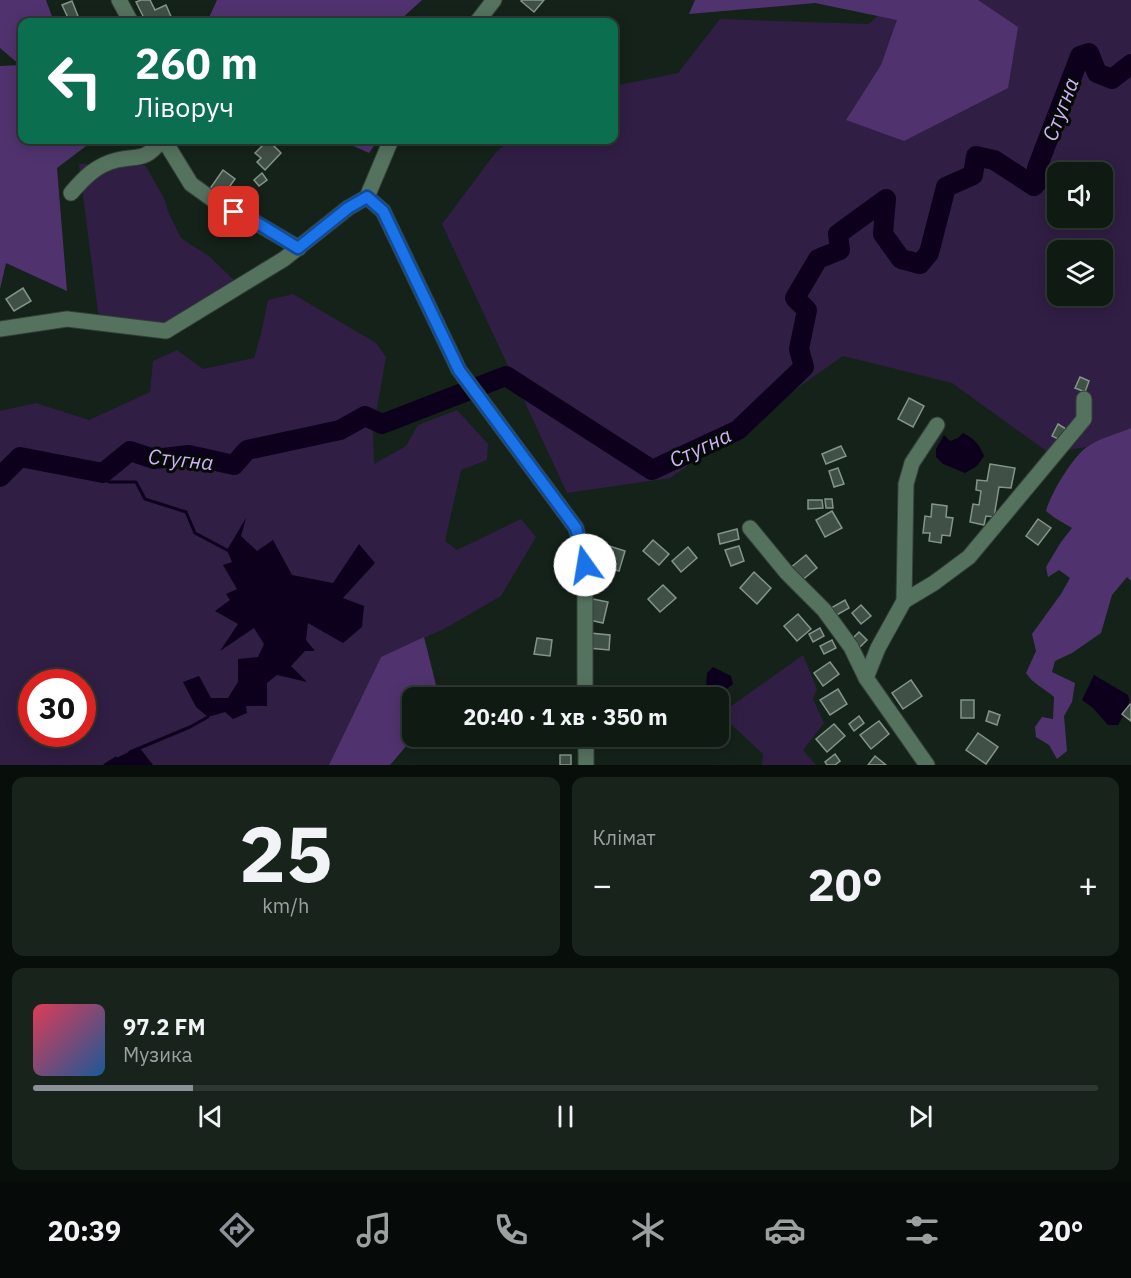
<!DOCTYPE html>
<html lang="uk">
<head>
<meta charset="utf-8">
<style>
	body { margin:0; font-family:"IBM Plex Sans",sans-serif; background:#18231c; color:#f1f3f6; height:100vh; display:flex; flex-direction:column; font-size:22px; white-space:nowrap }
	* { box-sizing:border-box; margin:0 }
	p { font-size:20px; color:#9ba1a0 }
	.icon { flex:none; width:33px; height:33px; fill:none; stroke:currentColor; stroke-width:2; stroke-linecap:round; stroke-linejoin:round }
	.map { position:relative; height:765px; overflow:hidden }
	.sheet { display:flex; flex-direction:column; gap:12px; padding:12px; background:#080e0a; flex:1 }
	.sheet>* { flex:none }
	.banner { position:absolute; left:18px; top:18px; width:600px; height:126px; border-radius:12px; box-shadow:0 3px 15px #0003,0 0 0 2px #2f3833; background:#0b6e4f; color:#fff; overflow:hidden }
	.fabs { position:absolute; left:1047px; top:162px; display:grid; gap:12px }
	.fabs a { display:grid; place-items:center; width:66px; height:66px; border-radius:12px; background:#0f1a13; box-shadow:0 3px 15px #0003,0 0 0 2px #2f3833; font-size:30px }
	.speed { position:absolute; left:18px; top:669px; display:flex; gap:12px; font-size:30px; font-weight:700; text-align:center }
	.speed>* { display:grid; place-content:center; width:78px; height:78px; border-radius:50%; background:#0f1a13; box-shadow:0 3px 15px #0003,0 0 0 2px #2f3833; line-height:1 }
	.speed .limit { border:9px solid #d22; background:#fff; color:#111 }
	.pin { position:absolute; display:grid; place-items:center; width:51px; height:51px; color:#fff; margin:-26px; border-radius:12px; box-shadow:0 3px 9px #0006 }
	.me { position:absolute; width:66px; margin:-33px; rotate:347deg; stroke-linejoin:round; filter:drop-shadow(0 0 4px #0008) }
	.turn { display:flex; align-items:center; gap:21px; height:126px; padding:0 18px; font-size:27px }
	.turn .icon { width:78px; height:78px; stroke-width:2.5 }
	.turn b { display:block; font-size:42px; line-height:51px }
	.big { font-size:45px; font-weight:700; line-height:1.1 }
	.sheet .widget { flex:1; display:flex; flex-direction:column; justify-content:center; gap:9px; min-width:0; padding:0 21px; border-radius:12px; background:#18231c }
	.sheet .dial { align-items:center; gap:0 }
	.dial b { font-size:78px; line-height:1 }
	.song { display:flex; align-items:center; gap:18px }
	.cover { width:72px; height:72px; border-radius:9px; background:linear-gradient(135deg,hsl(350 70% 55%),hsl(210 70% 35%)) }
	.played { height:6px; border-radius:3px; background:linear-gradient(90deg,#8c9099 15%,#2f3833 15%) }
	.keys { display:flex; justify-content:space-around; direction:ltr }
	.heat { display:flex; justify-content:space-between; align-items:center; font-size:33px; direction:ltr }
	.sheet .tiles { flex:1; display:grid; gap:12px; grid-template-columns:1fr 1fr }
	.widget:last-child { grid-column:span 2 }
	.trip { position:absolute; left:402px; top:687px; width:327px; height:60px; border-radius:12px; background:#0f1a13; box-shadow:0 3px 15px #0003,0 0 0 2px #2f3833; font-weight:700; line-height:60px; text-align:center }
	.dock { display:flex; height:96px; justify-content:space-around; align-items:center; background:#060a08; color:#9ba1a0 }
	.dock .icon { width:42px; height:42px }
	.dock .on { color:#8c9099 }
	.dock b { font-size:27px; color:#f1f3f6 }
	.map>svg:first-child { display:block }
	.green { fill:#301e44; fill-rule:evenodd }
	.forest { fill:#50336e }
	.water { fill:#0d001d }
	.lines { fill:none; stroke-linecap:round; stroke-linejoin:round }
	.stream { stroke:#0d001d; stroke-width:3 }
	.river { stroke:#0d001d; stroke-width:20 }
	.building { fill:#415046; stroke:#839589; stroke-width:1.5 }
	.minor-casing { stroke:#324037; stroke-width:17 }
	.minor { stroke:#55725f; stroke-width:15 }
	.route-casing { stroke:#114b97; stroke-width:15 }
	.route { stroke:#1a73e8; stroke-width:10 }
	.labels { text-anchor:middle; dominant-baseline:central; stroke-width:6; stroke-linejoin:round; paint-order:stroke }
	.water-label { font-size:21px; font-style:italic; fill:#d1b1f9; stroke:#050a06 }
</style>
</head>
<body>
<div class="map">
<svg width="1131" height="765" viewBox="0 0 1131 765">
	<rect width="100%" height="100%" fill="#142219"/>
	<g class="green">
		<path d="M 894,0 L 1131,0 L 1131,428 L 1086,447 L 1049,453 L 952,383 L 843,356 L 670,478 L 567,493 L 442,224 L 496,152 L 511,140 L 614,140 L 614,86 L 678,73 L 720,19 L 869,24 ZM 1058,172 L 1102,172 L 1102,218 L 1058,218 ZM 1058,250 L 1102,250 L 1102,296 L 1058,296 Z"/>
		<path d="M 79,164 L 145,165 L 164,198 L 169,214 L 181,238 L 210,257 L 235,281 L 165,325 L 99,320 Z"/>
		<path d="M 293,294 L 376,343 L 386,357 L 373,431 L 374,464 L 406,446 L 418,425 L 457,410 L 488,444 L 487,460 L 461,470 L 445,541 L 457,550 L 521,519 L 536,537 L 501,596 L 444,629 L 381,657 L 329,765 L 153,765 L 106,763 L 105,765 L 0,765 L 0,411 L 36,403 L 89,420 L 150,392 L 153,361 L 177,350 L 203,369 L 254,358 L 261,334 L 268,300 ZM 32,682 L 82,682 L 82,734 L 32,734 Z"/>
		<path d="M 803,655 L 817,689 L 813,699 L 824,723 L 803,750 L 816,765 L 762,765 L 763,754 L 720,714 Z"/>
	</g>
	<g class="forest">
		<path d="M 0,0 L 46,0 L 54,22 L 22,22 L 22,140 L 94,140 L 57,168 L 67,291 L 6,263 L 0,289 L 0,66 L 20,65 L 0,48 Z"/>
		<path d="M 217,0 L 422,0 L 398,22 L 207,22 Z"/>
		<path d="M 695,0 L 978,0 L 1018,27 L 1008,88 L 904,141 L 846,120 L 881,65 L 897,20 L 815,3 L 689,14 Z"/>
		<path d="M 340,140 L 378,140 L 369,153 Z"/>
		<path d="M 1131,428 L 1131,581 L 1127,577 L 1112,595 L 1101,633 L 1072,653 L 1055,661 L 1052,672 L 1075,683 L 1072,702 L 1064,716 L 1067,751 L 1057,759 L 1049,745 L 1036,737 L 1035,727 L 1042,717 L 1053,719 L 1054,697 C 1044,688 1033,684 1026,673 L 1036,651 L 1032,634 L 1061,594 L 1070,578 L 1059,570 L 1048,577 L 1046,567 L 1061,542 L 1072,528 L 1055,518 L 1046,511 C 1050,495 1073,456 1087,447 C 1100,438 1117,434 1131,428 Z"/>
		<path d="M 424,637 L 439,697 L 412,698 L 412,736 L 414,737 L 390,765 L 329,765 L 381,657 Z"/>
	</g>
	<g class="water">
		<path d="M 963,433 C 975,439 979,444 984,456 L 977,466 L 965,473 L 943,464 L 936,457 L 936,449 L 944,435 L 950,441 L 958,438 Z"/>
		<path d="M 246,518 L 241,536 L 257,551 L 273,540 L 292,575 L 333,583 L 359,544 L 375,563 L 343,598 L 364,606 L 362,627 L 343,643 L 308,623 L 306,640 L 315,651 L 305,651 L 291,666 L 307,682 L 277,675 L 267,683 L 267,706 L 246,706 L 247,713 L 233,719 L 225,712 L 208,717 L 196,707 L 183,682 L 199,676 L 211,698 L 228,698 L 238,682 L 238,659 L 258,657 L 264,644 L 254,628 L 220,651 L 238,624 L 215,611 L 230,600 L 226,594 L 237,589 L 223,565 L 232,562 L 227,550 Z"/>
		<path d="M 713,667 L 731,676 L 733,684 L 718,696 L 706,689 L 707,673 Z"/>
		<path d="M 1094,675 L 1128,695 L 1130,704 L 1118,725 L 1108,725 L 1093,708 L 1082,700 Z"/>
		<path d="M 139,747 L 153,765 L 105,765 L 106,763 Z"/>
	</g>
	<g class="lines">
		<g class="stream">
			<path d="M 103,473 L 109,482 L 136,482 L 145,499 L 186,512 L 195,533 L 227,550"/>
			<path d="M 130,752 L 190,727 L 208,717"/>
			<path d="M 105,765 L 116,758"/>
		</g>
		<path class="river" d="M 0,477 L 20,457 L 103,473 L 130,451 L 154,459 L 189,455 L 234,465 L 247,450 L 340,430 L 365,416 L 382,424 L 506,376 L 652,470 L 738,430 L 804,367 L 799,349 L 807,310 L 795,298 L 818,259 L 840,250 L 838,234 L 886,199 L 883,234 L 901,259 L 920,264 L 929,253 L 946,187 L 973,175 L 976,156 L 994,160 L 1034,186 L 1040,179 L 1037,168 L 1080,56 L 1089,53 L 1097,73 L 1112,79 L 1131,64"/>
	</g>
	<g class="building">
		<path d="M 141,0 L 150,0 L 155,10 L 166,5 L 173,21 L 170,22 L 146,22 L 136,2 Z"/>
		<path d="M 522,0 L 544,0 L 534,12 L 521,1 Z"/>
		<path d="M 72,1 L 78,16 L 69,20 L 62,5 Z"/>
		<path d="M 268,140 L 281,153 L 265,170 L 257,162 L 261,158 L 255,153 Z"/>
		<path d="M 223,170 L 235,179 L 227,190 L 233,195 L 227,203 L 209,190 Z"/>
		<path d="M 262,173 L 267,180 L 259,186 L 254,180 Z"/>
		<path d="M 23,288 L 31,301 L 14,311 L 6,299 Z"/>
		<path d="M 1080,377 L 1089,381 L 1085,392 L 1075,388 Z"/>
		<path d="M 909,398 L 924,406 L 913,427 L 898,419 Z"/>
		<path d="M 1058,424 L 1066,429 L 1060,440 L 1052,436 Z"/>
		<path d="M 841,446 L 846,456 L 826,464 L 822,454 Z"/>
		<path d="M 990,464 L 1015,468 L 1011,488 L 999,487 L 994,517 L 986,516 L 984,525 L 970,522 L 973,504 L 979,505 L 981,491 L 976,490 L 977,480 L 987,481 Z"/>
		<path d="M 838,468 L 844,484 L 834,487 L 829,471 Z"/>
		<path d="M 825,499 L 832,499 L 833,508 L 826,508 Z"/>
		<path d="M 808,500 L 822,500 L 823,508 L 808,509 Z"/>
		<path d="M 932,504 L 947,506 L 946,517 L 953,518 L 950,536 L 942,535 L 941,543 L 929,541 L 930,533 L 923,533 L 925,516 L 931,517 Z"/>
		<path d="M 832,511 L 842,528 L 825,537 L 816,520 Z"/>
		<path d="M 1038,519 L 1051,528 L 1038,545 L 1026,536 Z"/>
		<path d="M 737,529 L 739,539 L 720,544 L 718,534 Z"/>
		<path d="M 653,540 L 669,554 L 659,565 L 643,551 Z"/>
		<path d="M 603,544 L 625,551 L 619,571 L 597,564 Z"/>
		<path d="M 739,546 L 744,561 L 731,566 L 725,550 Z"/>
		<path d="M 688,547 L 697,558 L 681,572 L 672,561 Z"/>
		<path d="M 806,555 L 817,568 L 801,581 L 790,568 Z"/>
		<path d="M 754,572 L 771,588 L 757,604 L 740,588 Z"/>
		<path d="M 663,585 L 676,598 L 660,612 L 648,599 Z"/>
		<path d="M 593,599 L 608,602 L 603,623 L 589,620 Z"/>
		<path d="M 845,600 L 849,608 L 835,616 L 831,608 Z"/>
		<path d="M 861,605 L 871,616 L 861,624 L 852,613 Z"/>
		<path d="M 798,614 L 811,629 L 797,641 L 784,626 Z"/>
		<path d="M 820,628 L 824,636 L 813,642 L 809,634 Z"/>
		<path d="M 859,632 L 867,640 L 859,648 L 851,640 Z"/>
		<path d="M 590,633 L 610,635 L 609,650 L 588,648 Z"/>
		<path d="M 537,638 L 552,640 L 550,656 L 534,654 Z"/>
		<path d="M 832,640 L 836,648 L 824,654 L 820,646 Z"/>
		<path d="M 830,662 L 839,674 L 823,686 L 814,673 Z"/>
		<path d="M 911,680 L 922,696 L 903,709 L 892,693 Z"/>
		<path d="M 838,689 L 847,704 L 830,715 L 820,700 Z"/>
		<path d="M 612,690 L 616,698 L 596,698 Z"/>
		<rect x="961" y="700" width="13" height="18"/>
		<path d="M 1130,704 L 1131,705 L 1131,721 L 1122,714 Z"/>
		<path d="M 989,711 L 1000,715 L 997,725 L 986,721 Z"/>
		<path d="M 859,716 L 864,723 L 854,731 L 849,724 Z"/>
		<path d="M 879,721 L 889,734 L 871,749 L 860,735 Z"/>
		<path d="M 834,724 L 845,736 L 827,752 L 816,739 Z"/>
		<path d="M 978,733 L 998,747 L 986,764 L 966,750 Z"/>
		<path d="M 541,736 L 558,736 L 557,748 L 540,747 Z"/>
		<path d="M 835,754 L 840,761 L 835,765 L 827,765 L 825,762 Z"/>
		<rect x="560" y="755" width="11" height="10"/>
		<path d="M 875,756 L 886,765 L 868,765 Z"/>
	</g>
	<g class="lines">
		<g class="minor-casing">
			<g id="minor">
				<path d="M 119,0 L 131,22"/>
				<path d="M 477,22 L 494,0"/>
				<path d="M 164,140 L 191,184 L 223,207 L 246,217 L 299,248"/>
				<path d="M 71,193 C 84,178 96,165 117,160 C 140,155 144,162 162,140"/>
				<path d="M 367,197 L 383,211 L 459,370 L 576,528 L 585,565 L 585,698"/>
				<path d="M 367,197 L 391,140"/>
				<path d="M 0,329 L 67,319 L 166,331 L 284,259 L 348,208 L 367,197"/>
				<path d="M 750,528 L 787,573 L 824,610 L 851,647 L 866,678"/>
				<path d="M 904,601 L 934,583 L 969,557 L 1084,419 L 1084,399"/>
				<path d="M 586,736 L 586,765"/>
				<path d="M 927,765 L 866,678 L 878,648 L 904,601 L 906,484 L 912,463 L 937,425"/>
			</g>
		</g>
		<use href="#minor" class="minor"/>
	</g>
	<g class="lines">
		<g class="route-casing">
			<path id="route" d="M 234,212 L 246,216 L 298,248 L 348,208 L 367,197 L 383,211 L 459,370 L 576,528 L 585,565"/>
		</g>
		<use href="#route" class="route"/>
	</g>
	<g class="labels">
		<g class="water-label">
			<text transform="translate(1060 109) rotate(-69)">Стугна</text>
			<text transform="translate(700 447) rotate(-25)">Стугна</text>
			<text transform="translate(181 459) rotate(6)">Стугна</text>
		</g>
	</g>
</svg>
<div class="fabs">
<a><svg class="icon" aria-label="sound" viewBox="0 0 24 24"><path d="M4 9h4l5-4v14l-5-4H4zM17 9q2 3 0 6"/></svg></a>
<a><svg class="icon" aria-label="layers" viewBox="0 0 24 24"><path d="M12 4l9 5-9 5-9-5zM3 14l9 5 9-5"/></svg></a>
</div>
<div class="speed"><div class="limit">30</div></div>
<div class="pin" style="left:234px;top:212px;background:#d93025"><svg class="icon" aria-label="arrive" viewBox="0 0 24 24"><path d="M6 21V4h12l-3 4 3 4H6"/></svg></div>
<svg class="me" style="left:585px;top:565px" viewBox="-20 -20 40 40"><circle r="19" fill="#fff"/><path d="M0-13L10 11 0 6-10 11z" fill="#1a73e8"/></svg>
<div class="trip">20:40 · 1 хв · 350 m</div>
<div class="banner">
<div class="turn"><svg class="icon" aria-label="left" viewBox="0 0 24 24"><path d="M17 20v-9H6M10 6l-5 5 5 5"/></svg><div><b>260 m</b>Ліворуч</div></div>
</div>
</div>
<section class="sheet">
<div class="tiles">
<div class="widget dial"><b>25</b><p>km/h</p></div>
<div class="widget"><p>Клімат</p>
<div class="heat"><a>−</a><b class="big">20°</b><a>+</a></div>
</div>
<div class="widget">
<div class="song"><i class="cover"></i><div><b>97.2 FM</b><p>Музика</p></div></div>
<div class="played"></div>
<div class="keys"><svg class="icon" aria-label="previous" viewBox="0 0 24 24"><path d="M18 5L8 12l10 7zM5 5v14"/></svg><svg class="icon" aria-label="pause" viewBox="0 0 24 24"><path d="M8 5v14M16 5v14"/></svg><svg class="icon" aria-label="next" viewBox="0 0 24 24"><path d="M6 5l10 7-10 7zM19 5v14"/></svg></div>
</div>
</div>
</section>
<nav class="dock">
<b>20:39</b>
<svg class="icon on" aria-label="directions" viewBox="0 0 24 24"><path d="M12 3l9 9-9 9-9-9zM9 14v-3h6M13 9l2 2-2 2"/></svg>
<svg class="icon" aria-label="music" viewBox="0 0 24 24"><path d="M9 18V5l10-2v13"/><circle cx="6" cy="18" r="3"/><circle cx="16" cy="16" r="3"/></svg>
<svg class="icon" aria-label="phone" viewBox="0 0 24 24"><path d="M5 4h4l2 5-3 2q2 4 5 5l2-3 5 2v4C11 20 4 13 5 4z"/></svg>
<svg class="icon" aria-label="climate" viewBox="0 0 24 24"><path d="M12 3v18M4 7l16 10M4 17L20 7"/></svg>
<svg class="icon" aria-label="car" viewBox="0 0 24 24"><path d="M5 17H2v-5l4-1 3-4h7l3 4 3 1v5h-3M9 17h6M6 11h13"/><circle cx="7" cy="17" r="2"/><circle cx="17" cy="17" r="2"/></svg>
<svg class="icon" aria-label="filters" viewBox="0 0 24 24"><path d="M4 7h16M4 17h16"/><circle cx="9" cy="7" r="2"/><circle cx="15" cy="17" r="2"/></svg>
<b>20°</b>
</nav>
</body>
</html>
